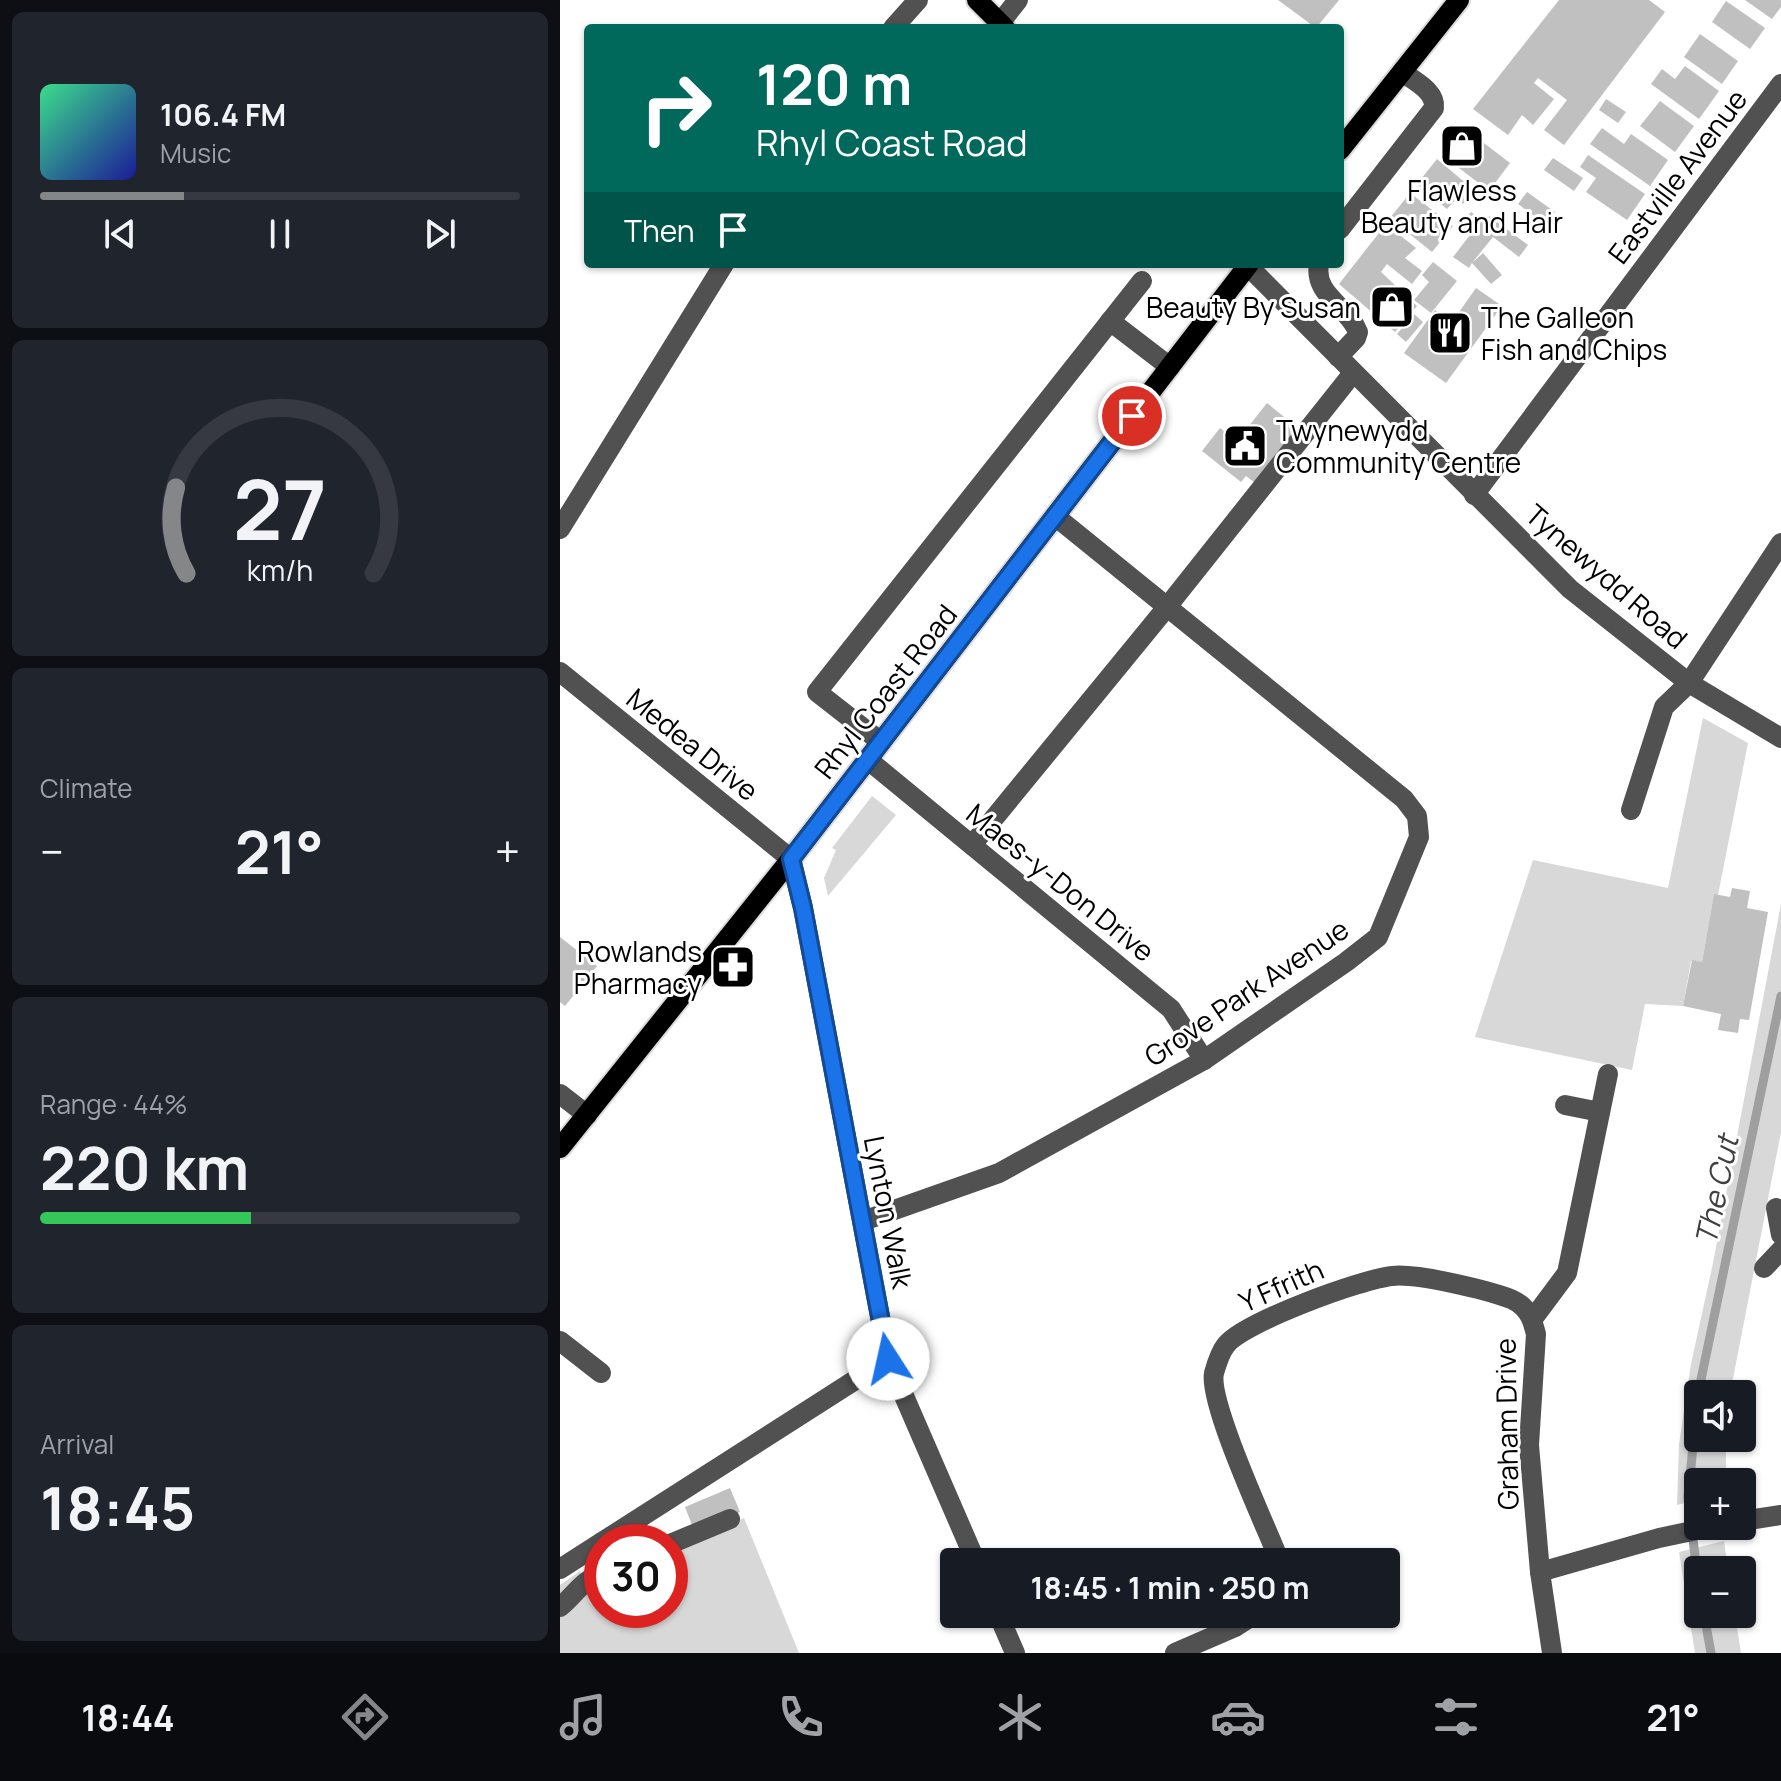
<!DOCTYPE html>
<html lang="en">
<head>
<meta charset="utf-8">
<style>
	body { margin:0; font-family:Manrope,sans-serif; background:#20242c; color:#f1f3f6; height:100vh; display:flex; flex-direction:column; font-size:30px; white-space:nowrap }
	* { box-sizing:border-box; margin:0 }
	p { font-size:26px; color:#9ea1a6 }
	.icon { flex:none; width:44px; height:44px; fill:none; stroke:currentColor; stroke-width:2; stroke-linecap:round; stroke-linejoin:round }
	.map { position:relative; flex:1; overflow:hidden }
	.drawer { display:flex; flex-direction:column; gap:12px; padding:12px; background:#0d0f14; width:560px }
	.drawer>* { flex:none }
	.banner { position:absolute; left:24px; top:24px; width:760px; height:244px; border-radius:8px; box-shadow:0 2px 6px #0004; background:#00695c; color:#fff; overflow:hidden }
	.controls { position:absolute; left:1124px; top:1380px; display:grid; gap:16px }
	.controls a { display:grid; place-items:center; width:72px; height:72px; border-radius:8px; background:#171b24; box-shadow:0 2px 6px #0004; font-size:40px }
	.speed { position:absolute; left:24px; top:1524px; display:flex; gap:16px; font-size:40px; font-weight:700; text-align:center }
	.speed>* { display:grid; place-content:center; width:104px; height:104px; border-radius:50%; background:#171b24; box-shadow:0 2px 6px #0004; line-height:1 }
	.speed .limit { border:12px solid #d22; background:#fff; color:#111 }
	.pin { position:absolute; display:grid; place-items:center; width:68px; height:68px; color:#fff; margin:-34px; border:4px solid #fff; border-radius:50%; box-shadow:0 2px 8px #0007 }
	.me { position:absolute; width:88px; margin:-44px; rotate:350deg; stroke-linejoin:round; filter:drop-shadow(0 0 6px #0008) }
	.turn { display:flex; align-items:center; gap:28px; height:168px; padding:0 40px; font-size:36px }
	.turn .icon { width:104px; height:104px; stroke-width:2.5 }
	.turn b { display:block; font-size:56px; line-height:68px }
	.then { display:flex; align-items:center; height:76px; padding:0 40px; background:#0003; gap:16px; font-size:30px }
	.big { font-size:60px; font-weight:700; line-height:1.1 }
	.drawer .card { flex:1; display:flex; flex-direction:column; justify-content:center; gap:12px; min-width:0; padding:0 28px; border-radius:12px; background:#20242c }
	.drawer .dial { align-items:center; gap:0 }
	.dial svg { height:208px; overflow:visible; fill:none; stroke:#363941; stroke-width:7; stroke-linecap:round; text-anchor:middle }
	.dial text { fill:#f1f3f6; stroke:none }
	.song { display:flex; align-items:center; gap:24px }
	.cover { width:96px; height:96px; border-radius:12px; background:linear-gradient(135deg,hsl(150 70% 55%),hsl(240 70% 35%)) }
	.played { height:8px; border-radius:4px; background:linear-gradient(90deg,#858687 30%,#363941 30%) }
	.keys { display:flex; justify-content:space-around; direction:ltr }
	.heat { display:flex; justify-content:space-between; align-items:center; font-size:44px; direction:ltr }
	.charge { height:12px; border-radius:6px; background:linear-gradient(90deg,#34c759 44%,#363941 0) }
	.trip { position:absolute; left:380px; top:1548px; width:460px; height:80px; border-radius:8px; background:#171b24; box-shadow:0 2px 6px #0004; font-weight:700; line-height:80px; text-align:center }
	.dock { display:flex; height:128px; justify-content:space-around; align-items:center; background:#090b0e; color:#9ea1a6 }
	.dock .icon { width:56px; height:56px }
	.dock .active { color:#858687 }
	.dock b { font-size:36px; color:#f1f3f6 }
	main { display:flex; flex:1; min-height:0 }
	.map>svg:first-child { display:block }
	.green { fill:#d8d8d8 }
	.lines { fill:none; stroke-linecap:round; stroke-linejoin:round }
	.stream { stroke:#9f9f9f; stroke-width:9 }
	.building { fill:#c0c0c0 }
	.major-casing { stroke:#dbdbdb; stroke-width:24 }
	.minor { stroke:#515151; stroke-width:20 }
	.major { stroke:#000; stroke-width:20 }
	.route-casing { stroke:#114b97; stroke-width:20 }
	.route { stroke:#1a73e8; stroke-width:14 }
	.labels { text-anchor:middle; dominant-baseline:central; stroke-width:6; stroke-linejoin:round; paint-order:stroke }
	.street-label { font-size:28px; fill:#000; stroke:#fff }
	.poi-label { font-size:28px; fill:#000; stroke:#fff; text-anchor:end }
	.water-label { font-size:30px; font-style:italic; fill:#404040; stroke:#fff }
</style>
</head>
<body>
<main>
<section class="drawer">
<div class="card">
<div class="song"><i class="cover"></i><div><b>106.4 FM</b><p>Music</p></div></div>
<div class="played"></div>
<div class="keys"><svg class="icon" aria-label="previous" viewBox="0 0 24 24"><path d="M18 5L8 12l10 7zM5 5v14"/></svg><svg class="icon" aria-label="pause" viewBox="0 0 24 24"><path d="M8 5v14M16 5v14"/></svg><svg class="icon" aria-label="next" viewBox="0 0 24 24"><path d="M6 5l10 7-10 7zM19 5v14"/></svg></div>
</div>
<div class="card dial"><svg viewBox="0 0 100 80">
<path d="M14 69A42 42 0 1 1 86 69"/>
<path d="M14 69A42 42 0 0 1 10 36" stroke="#858687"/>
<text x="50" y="56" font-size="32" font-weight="700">27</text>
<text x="50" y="72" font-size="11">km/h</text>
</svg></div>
<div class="card"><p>Climate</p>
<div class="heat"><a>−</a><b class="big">21°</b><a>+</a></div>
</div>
<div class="card"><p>Range · 44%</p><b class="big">220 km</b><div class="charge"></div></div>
<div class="card"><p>Arrival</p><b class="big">18:45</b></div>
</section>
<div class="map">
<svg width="1221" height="1653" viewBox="0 0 1221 1653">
	<rect width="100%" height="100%" fill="#fff"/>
	<g class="green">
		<path d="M 1143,718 L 1188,743 L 1158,895 L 1154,895 L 1142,962 L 1131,961 L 1123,1006 L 1085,1004 L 1072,1070 L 915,1037 L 973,860 L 1108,888 Z"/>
		<path d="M 312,796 L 336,815 L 268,896 L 264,878 L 276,850 L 272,848 Z"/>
		<path d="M 1221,904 L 1221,1132 L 1170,1394 L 1138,1394 L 1138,1438 L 1166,1438 L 1166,1482 L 1138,1482 L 1138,1500 L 1117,1505 L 1119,1444 L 1131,1364 L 1153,1263 Z"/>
		<path d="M 184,1518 L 239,1653 L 0,1653 L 0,1585 L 20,1571 L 28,1586 L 42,1580 L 42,1610 L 110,1610 L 110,1551 Z"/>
		<path d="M 1164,1541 L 1168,1570 L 1138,1570 L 1138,1614 L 1175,1614 L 1181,1653 L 1135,1653 L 1119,1552 Z"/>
	</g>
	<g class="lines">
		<g class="stream">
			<path d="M 1138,1394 L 1221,996"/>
			<path d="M 1138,1395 L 1128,1497 L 1138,1581"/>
			<path d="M 1144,1614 L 1151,1653"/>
		</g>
	</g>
	<g class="building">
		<path d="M 718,0 L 779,0 L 756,28 Z"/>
		<path d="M 999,0 L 1089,0 L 1105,12 L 1004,145 L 984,130 L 1007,100 L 978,78 L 974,83 L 994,99 L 973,125 L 962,115 L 948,135 L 913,109 Z"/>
		<path d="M 1185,0 L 1221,0 L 1221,7 L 1212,19 Z"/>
		<path d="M 1166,1 L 1205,28 L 1190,49 L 1152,22 Z"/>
		<path d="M 1140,34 L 1178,61 L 1162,84 L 1124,57 Z"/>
		<path d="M 1125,66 L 1159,91 L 1139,119 L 1091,84 L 1102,69 L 1115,79 Z"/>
		<path d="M 1046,99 L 1066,112 L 1058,123 L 1039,110 Z"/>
		<path d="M 1100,101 L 1134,126 L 1115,152 L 1080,126 Z"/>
		<path d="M 903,127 L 950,163 L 929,191 L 882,155 Z"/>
		<path d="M 1042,128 L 1064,144 L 1071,134 L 1108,160 L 1090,186 L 1030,144 Z"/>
		<path d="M 1028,155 L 1085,194 L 1067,220 L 1026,192 L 1036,178 L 1020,167 Z"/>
		<path d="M 993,158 L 1023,178 L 1014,191 L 984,170 Z"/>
		<path d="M 877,159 L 914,190 L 903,204 L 896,199 L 887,209 L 857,184 Z"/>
		<path d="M 967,192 L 995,212 L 985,224 L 958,204 Z"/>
		<path d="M 850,193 L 893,226 L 872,252 L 830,218 Z"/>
		<path d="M 911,212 L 925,222 L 929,216 L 968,245 L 959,257 L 933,237 L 912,263 L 923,253 L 942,275 L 931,284 L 912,263 L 909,268 L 893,257 L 910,235 L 899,227 Z"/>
		<path d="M 826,224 L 856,248 L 845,258 L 862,271 L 852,284 L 827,264 L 821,272 L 857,306 L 835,332 L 779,284 Z"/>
		<path d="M 873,262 L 897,281 L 871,313 L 854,300 L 869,282 L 862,275 Z"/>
		<path d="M 916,288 L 942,306 L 886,383 L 844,353 L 875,310 L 892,322 Z"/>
		<path d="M 854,314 L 863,322 L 846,342 L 837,334 Z"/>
		<path d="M 707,403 L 739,429 L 695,483 L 686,476 L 681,482 L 642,451 L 660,428 L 677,441 Z"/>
		<path d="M 1172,888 L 1190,891 L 1187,908 L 1208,912 L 1189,1020 L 1180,1019 L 1178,1033 L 1158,1030 L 1161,1014 L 1123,1006 L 1132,960 L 1142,962 L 1154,894 L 1170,897 Z"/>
		<path d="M 0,937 L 37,966 L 5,1006 L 0,1002 Z"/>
		<path d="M 170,1488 L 180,1512 L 134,1530 L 125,1507 Z"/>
	</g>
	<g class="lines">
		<g class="major-casing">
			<g id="major">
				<path d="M 417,0 L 445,28"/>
				<path d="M 780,150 L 899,0"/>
				<path d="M 0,1148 L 231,859 L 689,264"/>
			</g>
		</g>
		<g class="minor">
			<path d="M 440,23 L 458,0"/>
			<path d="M 333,28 L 358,0"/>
			<path d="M 780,229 L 874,108 C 876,91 854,81 842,72"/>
			<path d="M 759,264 C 753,295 788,306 798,332 L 796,338 L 778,357"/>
			<path d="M 688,266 L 1010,589 L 1129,683 L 1221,738"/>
			<path d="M 550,321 L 610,367"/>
			<path d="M 914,495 L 1221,84"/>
			<path d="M 0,529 L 164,264"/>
			<path d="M 0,672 L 231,859 L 243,908 L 328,1359 L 416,1562"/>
			<path d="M 321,742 L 257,692 L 582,281"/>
			<path d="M 307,759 L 611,1009 L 644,1060"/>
			<path d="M 1071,810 L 1104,707 L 1129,683 L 1221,543"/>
			<path d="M 412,845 L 607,607 L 793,373"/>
			<path d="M 0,1094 L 27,1115"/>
			<path d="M 1005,1105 L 1040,1112"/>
			<path d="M 1216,1208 L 1221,1235"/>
			<path d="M 303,1221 L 439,1173 L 644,1060 L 786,962 L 818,937 L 859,837 L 857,816 L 844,799 L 495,516"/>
			<path d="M 1204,1268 L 1221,1250"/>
			<path d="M 0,1341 L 41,1373"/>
			<path d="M 1182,1521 L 1221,1515"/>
			<path d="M 42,1542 L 328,1359"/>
			<path d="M 110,1544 L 170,1519"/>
			<path d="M 717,1562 L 715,1550 C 702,1518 648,1401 654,1373 C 656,1366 661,1351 666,1345 C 684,1322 802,1279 832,1276 C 857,1273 927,1290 951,1299 C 962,1304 967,1310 972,1320"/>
			<path d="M 0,1569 L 42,1542"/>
			<path d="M 980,1572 L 1099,1538 L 1156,1526"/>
			<path d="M 0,1607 C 16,1594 21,1581 42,1573"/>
			<path d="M 438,1614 L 455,1653"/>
			<path d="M 615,1653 L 675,1627 L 695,1614"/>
			<path d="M 992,1653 L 980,1572 L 969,1445 L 976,1334 L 972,1320 L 1007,1273 L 1048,1074"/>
		</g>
		<use href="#major" class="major"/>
	</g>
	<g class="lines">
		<g class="route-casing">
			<path id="route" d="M 328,1359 L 243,908 L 231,859 L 572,416"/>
		</g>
		<use href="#route" class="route"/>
	</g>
	<defs>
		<g id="shop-square" transform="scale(2.3)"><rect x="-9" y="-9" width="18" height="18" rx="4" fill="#000" stroke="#fff"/><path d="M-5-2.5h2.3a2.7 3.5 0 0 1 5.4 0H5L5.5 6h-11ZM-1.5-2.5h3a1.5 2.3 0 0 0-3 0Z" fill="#fff"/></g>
		<g id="restaurant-square" transform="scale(2.3)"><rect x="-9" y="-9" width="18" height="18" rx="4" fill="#000" stroke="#fff"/><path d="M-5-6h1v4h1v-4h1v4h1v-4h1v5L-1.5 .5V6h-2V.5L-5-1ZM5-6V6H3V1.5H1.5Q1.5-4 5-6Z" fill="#fff"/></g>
		<g id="civic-square" transform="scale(2.3)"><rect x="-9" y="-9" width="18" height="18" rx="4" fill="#000" stroke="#fff"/><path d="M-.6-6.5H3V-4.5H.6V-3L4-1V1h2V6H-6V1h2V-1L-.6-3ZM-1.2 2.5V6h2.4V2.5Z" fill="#fff"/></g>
		<g id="pharmacy-square" transform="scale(2.3)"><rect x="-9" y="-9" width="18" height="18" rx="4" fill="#000" stroke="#fff"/><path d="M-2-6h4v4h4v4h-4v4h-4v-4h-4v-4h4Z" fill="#fff"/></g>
	</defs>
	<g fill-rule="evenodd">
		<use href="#shop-square" x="902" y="146"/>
		<use href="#shop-square" x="832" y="307"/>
		<use href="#restaurant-square" x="890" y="333"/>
		<use href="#civic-square" x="685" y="446"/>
		<use href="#pharmacy-square" x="173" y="967"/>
	</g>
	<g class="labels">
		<g class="street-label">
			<text transform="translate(1117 176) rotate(-53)">Eastville Avenue</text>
			<text transform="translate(1047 576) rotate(41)">Tynewydd Road</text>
			<text transform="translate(325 691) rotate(-52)">Rhyl Coast Road</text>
			<text transform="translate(133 744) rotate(39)">Medea Drive</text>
			<text transform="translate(501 882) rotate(39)">Maes-y-Don Drive</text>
			<text transform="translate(686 992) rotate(-34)">Grove Park Avenue</text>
			<text transform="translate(329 1212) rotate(79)">Lynton Walk</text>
			<text transform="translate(721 1285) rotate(-24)">Y Ffrith</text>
			<text transform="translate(946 1424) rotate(-91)">Graham Drive</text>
		</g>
		<g class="poi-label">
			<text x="902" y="190" text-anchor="middle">Flawless<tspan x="902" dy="32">Beauty and Hair</tspan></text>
			<text x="801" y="307">Beauty By Susan</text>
			<text x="921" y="317" text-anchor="start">The Galleon<tspan x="921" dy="32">Fish and Chips</tspan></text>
			<text x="716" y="430" text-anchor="start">Twynewydd<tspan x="716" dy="32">Community Centre</tspan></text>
			<text x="142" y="951">Rowlands<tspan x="142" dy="32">Pharmacy</tspan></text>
		</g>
		<g class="water-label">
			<text transform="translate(1156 1190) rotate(-78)">The Cut</text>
		</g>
	</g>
</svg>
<div class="controls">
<a><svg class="icon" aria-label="sound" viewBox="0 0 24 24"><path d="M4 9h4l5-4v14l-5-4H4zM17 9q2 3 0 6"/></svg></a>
<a>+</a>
<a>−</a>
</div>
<div class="speed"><div class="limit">30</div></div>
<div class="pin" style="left:572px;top:416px;background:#d93025"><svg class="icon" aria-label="arrive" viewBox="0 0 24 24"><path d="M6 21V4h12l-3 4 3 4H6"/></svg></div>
<svg class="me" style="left:328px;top:1359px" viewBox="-20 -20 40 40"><circle r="19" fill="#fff"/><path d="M0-13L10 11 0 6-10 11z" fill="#1a73e8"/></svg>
<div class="trip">18:45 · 1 min · 250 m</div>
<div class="banner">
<div class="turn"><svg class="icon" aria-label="right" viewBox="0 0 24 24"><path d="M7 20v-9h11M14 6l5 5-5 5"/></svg><div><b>120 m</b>Rhyl Coast Road</div></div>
<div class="then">Then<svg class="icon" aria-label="arrive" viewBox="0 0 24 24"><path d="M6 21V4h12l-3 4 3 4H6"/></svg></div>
</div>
</div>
</main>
<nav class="dock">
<b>18:44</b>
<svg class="icon active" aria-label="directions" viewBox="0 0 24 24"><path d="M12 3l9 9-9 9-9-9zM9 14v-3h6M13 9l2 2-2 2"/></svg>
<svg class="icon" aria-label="music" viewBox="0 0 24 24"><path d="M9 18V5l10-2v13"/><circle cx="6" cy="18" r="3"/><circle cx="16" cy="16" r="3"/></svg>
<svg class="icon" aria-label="phone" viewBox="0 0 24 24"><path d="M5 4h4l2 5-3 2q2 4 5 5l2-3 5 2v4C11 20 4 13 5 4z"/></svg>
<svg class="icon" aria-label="climate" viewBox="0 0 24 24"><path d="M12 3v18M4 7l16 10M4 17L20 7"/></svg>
<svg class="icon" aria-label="car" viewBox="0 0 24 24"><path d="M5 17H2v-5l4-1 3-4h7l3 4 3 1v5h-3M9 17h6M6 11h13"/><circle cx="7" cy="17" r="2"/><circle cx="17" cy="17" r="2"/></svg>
<svg class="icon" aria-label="filters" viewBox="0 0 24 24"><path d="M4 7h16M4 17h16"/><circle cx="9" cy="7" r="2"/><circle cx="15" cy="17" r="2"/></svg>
<b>21°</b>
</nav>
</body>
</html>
